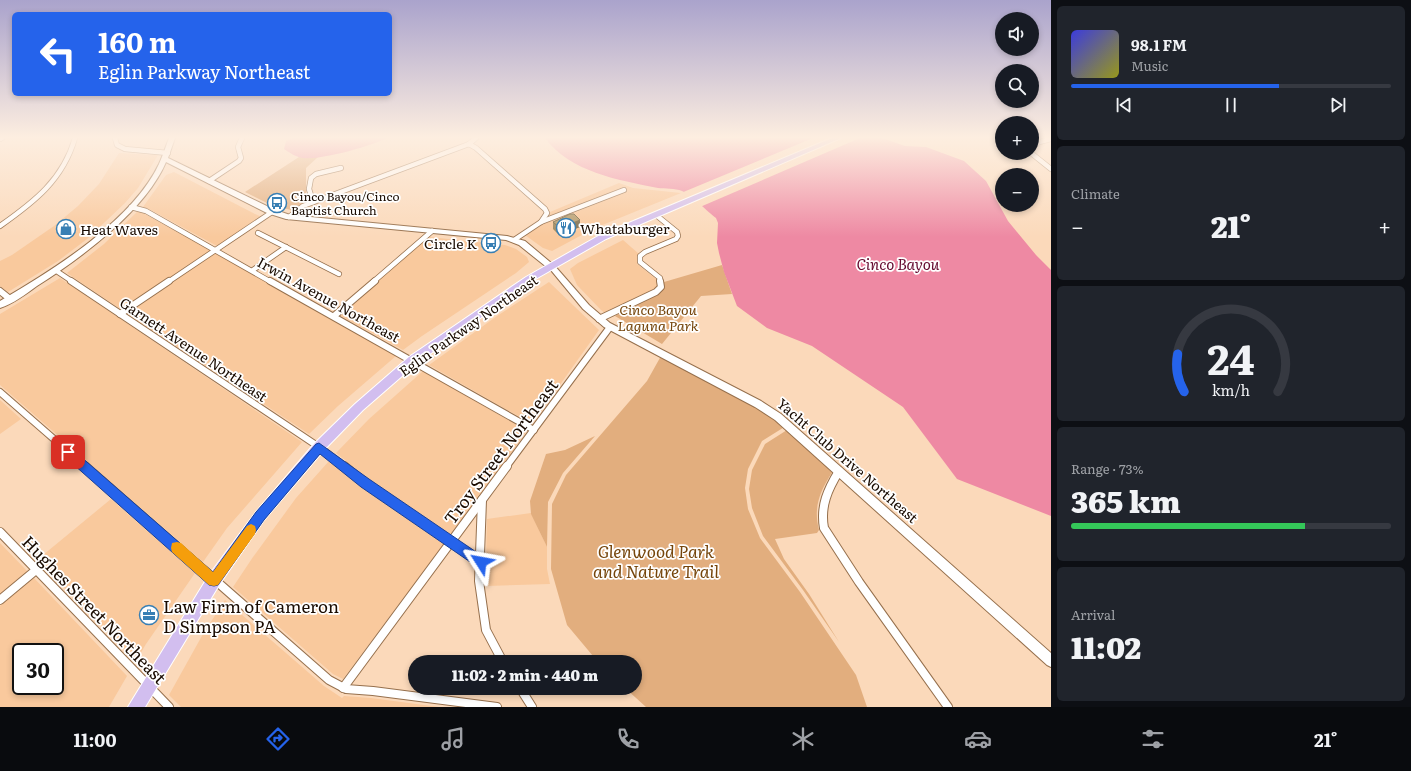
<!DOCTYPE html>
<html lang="en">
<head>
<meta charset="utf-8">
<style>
	body { margin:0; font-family:Literata,serif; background:#20242c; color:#f1f3f6; height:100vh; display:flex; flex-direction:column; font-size:15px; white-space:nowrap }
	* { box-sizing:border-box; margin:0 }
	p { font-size:13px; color:#9ea1a6 }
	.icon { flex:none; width:22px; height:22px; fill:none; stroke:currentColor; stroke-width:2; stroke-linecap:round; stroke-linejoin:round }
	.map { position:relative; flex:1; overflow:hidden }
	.sheet { display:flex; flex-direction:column; gap:6px; padding:6px; background:#0d0f14; width:360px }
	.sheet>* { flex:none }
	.top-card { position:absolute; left:12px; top:12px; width:380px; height:84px; border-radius:6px; box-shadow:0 2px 6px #0003; background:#2563eb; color:#fff; overflow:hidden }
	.tools { position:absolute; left:995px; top:12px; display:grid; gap:8px }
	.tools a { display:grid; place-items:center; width:44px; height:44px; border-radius:50%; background:#171b24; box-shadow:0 2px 6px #0003; font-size:20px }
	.speed { position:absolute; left:12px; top:643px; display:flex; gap:8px; font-size:20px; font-weight:700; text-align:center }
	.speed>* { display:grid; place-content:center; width:52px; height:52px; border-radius:50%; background:#171b24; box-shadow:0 2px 6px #0003; line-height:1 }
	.speed .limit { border:2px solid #111; border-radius:6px; background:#fff; color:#111 }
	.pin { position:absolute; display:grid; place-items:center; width:34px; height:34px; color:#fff; margin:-17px; border-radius:8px; box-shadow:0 2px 6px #0006 }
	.me { position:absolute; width:44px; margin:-22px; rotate:304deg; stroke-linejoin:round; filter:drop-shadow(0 0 3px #0008) }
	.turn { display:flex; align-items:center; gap:14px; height:84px; padding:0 20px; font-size:18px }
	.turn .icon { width:52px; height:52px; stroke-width:2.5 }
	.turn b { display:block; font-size:28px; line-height:34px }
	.big { font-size:30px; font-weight:800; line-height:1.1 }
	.sheet .widget { flex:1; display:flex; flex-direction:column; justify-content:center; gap:6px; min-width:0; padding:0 14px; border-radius:6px; background:#20242c }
	.sheet .dial { align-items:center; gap:0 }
	.dial svg { height:104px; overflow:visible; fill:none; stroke:#363941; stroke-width:7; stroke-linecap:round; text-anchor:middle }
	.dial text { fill:#f1f3f6; stroke:none }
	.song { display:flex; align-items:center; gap:12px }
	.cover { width:48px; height:48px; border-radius:6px; background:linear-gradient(135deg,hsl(240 70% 55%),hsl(60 70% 35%)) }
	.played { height:4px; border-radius:2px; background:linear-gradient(90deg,#2563eb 65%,#363941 65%) }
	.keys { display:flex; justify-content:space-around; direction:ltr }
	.heat { display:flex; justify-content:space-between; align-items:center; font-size:22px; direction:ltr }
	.charge { height:6px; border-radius:3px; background:linear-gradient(90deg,#34c759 73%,#363941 0) }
	.trip { position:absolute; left:408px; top:655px; width:234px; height:40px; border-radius:20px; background:#171b24; box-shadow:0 2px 6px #0003; font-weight:800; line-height:40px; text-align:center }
	.tabs { display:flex; height:64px; justify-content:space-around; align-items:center; background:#090b0e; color:#9ea1a6 }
	.tabs .icon { width:28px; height:28px }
	.tabs .on { color:#2563eb }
	.tabs b { font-size:18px; color:#f1f3f6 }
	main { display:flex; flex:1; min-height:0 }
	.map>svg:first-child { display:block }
	.built { fill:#f9c99d; fill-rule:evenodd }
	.green { fill:#e2ae7e }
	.water { fill:#ee89a3 }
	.pier { fill:#fbd9ba }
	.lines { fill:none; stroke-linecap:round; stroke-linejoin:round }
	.minor-far2-casing { stroke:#96704d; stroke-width:6 }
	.minor-far1-casing { stroke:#96704d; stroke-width:8 }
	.minor-casing { stroke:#96704d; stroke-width:10 }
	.tertiary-casing { stroke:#96704d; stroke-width:2 }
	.secondary-casing { stroke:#96704d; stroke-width:2 }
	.trunk-casing { stroke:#fff; stroke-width:2 }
	.minor-far2 { stroke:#fff; stroke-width:4.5 }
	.minor-far1 { stroke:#fff; stroke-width:6 }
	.minor { stroke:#fff; stroke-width:8 }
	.tertiary { fill:#fff; fill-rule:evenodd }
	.secondary { fill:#fff; fill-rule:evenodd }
	.trunk { fill:#d2beef; fill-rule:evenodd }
	.wall { fill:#9d885f }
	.shaded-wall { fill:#7f6f4e }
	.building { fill:#b69e6f; stroke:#7f6f4e }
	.route { fill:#2563eb; stroke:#184099 }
	.slow { fill:#f59e0b }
	.labels { text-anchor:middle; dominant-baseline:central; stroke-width:3.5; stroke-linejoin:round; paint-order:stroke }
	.far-poi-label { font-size:12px; fill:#190b01; stroke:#fff; text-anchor:start }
	.poi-label { font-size:14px; fill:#190b01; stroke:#fff; text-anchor:start }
	.street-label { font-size:14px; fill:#190b01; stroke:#fff }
	.park-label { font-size:14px; font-style:italic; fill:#75450b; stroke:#fff }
	.water-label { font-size:15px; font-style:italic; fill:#64082e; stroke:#fff }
	.near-street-label { font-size:17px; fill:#190b01; stroke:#fff }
	.near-park-label { font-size:17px; font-style:italic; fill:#75450b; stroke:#fff }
	.near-poi-label { font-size:17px; fill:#190b01; stroke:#fff; text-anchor:start }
</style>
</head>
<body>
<main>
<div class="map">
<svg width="1051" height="707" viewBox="0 0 1051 707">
	<rect width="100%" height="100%" fill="#fbd9ba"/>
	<g class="built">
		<path d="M 119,153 L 158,155 L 138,188 L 125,203 L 87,239 L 58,261 L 8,292 L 0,286 L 0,261 L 12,255 L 54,226 L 78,206 L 99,184 Z"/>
		<path d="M 174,172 L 255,214 L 262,217 L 217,246 L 149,209 L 143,207 L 166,175 Z"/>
		<path d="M 619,183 L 633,188 L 681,193 L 595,228 L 552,251 L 543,248 L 525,235 L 541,224 L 566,216 L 628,191 L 624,188 L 549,218 L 550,212 Z"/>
		<path d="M 138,211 L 143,213 L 211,251 L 122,310 L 67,273 L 104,244 Z"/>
		<path d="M 429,237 L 505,245 L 516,249 L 527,257 L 529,262 L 516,273 L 422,336 L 403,350 L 339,315 Z"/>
		<path d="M 623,240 L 639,254 L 637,256 L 637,264 L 656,279 L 657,286 L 654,290 L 605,313 L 601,310 L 577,285 L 570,269 L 578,263 Z"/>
		<path d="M 215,253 L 396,356 L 338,406 L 309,434 L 126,313 Z"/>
		<path d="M 60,278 L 302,442 L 227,528 L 203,562 L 0,385 L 0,314 Z"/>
		<path d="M 549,282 L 599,330 L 532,424 L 429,365 L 497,316 Z"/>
		<path d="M 423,371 L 527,431 L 480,496 L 477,497 L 477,500 L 451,535 L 369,479 L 336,453 L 369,419 Z"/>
		<path d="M 0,400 L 21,419 L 0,434 Z"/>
		<path d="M 329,461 L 361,487 L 444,544 L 343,679 L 333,674 L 233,587 L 253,557 L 296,498 Z"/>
		<path d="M 111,499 L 195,573 L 146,644 L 136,661 L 37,560 Z"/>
		<path d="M 531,513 L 547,547 L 547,569 L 550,584 L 486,586 L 486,563 L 488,560 L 486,558 L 487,519 Z"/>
		<path d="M 0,543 L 28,572 L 0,595 Z"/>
		<path d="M 33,577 L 127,676 L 109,707 L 0,707 L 0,606 ZM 21,652 L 55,652 L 55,686 L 21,686 Z"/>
		<path d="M 225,600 L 324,686 L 342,698 L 344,696 L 371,698 L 439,707 L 181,707 L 169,695 L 203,634 Z"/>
	</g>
	<g class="green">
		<path d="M 299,157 L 318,157 L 306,168 L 306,193 L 308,202 L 291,210 L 271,205 L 245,192 Z"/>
		<path d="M 722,265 L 732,294 L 701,296 L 662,344 L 615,316 L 648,298 L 663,285 L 664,282 Z"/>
		<path d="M 661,356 L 741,397 L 786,426 L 762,441 L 748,469 L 745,488 L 748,509 L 760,538 L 800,592 L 856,675 L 867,707 L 646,707 L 625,688 L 635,688 L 635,662 L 598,662 L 567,625 L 551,569 L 552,504 L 566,475 L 647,381 Z"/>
		<path d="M 787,430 L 833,471 C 820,491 813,507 819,530 L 817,533 L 775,539 L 784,559 L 809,594 L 839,642 L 803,590 L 763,536 L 752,508 L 749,489 L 752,470 L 765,444 Z"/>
		<path d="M 595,436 L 563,473 L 548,502 L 547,547 L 531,514 L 530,501 L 546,454 L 565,450 Z"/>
	</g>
	<g class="water">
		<path d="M 293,138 L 387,138 C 371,146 322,160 303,158 C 296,157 290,153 284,149 L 286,141 Z"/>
		<path d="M 545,138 L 882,138 L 905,146 L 926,147 L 964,161 L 986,181 L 1008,221 L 1036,255 L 1051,270 L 1051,516 L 957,479 L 903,407 L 812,346 L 767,328 L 737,306 L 724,272 L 719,253 L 717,243 L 718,223 L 716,218 C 708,212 690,194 682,191 C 675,188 665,189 658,188 C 618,180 570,172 545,138 Z"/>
	</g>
	<path class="pier" d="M 813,138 L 860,138 L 700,207 L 681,193 Z"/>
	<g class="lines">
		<g class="minor-far2-casing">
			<g id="minor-far2">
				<path d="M 115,138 L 117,145 L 125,149 L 168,153"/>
				<path d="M 0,139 L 2,138"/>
				<path d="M 469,144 L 476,148 L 545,209 L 547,213 L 541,222"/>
				<path d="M 469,144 L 476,138"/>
				<path d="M 1032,144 L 1051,139"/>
				<path d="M 1031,153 L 1051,169"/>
				<path d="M 209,181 L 239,161 L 241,158 L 238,147 L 242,138"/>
				<path d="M 313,202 L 309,189 L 311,178 L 316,174 L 341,168"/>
				<path d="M 131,207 L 146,211 L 271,282"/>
				<path d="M 656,215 L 677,232 L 678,236 L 676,239 L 645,252 L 640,256 L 640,262 L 660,278 L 660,282"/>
				<path d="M 289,217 L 303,206 L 469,144"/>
				<path d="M 0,226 C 34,202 63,180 75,138"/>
				<path d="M 258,233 L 339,274"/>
				<path d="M 514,240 L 541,222 L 624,190"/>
				<path d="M 55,270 L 73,282"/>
				<path d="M 253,270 L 286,247"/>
				<path d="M 168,282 L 272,212"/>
				<path d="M 373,282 L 432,231"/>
			</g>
		</g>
		<g class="minor-far1-casing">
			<g id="minor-far1">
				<path d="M 71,281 L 319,447 L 345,467"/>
				<path d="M 270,281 L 534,430"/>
				<path d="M 0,291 L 10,299"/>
				<path d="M 120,314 L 169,281"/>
				<path d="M 334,316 L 375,281"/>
				<path d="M 599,319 L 656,292 L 661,287 L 660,281"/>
				<path d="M 0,392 L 86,467"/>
				<path d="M 506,467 L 610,327"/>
			</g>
		</g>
		<g class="minor-casing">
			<g id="minor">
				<path d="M 85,466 L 329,680 L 346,689 L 373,691 L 497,707"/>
				<path d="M 344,466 L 365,483 L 481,562"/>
				<path d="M 839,471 C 828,489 820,506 824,528 L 859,582 L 948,707"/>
				<path d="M 482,500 L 479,581 L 486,630 L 503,662"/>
				<path d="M 0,532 L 169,707"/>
				<path d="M 0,600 L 36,570"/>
				<path d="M 343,688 L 507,466"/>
				<path d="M 520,688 L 532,707"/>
			</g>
		</g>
		<g class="tertiary-casing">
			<path id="tertiary" d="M 550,265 L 554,265 L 589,305 L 610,323 L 761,401 L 781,414 L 1051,653 L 1051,667 L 1047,665 L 775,420 L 755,407 L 604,327 L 583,309 L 550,269 L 548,267 Z"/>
		</g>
		<g class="secondary-casing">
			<path id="secondary" d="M 169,138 L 175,138 L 168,158 L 273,209 L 290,215 L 507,236 L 525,241 L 556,267 L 552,270 L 549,269 L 519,245 L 506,240 L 286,219 L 267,213 L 166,162 C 145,211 81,258 37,286 C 26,294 13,304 0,308 L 0,301 C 53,270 132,221 159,164 C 163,155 166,146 169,138 Z"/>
		</g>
		<g class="trunk-casing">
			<path id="trunk" d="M 832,138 L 841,138 L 606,239 L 532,281 L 417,363 L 363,410 L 323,451 L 264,520 L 219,585 L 145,707 L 128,707 L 209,575 L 256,512 L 315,443 L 355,404 L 409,357 L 526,277 L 600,235 Z"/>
		</g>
		<use href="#minor-far2" class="minor-far2"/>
		<use href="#minor-far1" class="minor-far1"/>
		<use href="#minor" class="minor"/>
		<use href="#tertiary" class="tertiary"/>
		<use href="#secondary" class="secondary"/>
		<use href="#trunk" class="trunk"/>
	</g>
	<path class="wall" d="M 580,220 L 580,227 L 559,235 L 553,229 L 553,222 Z"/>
	<path class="shaded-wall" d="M 580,220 L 580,227 L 559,235 L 560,228 Z"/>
	<path class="building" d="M 570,214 L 574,214 L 580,220 L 560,228 L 553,222 Z"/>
	<linearGradient id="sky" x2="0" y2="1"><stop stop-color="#aaa3cc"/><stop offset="0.58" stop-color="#fdeee0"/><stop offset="1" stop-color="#fdeee0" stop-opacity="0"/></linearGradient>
	<rect width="1051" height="237" fill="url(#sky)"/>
	<path class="route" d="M 319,443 L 369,479 L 485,558 L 486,562 L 485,566 L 481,568 L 476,566 L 361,487 L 320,454 L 264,520 L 218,585 L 214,586 L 209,585 L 64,456 L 63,452 L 64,449 L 68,448 L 72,449 L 213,572 L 256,512 L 316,444 Z"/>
	<path class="slow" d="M 251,524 L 255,526 L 256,530 L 255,534 L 218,585 L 214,586 L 209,585 L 172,552 L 171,548 L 172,543 L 177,542 L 181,543 L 213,572 L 247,526 Z"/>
	<defs>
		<g id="bus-ring" transform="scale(1)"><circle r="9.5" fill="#fff" stroke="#387fb4" stroke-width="1.5"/><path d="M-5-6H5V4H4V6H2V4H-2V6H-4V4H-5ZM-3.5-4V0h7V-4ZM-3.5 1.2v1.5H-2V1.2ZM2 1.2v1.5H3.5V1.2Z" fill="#387fb4"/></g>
		<g id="restaurant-ring" transform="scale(1)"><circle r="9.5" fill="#fff" stroke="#387fb4" stroke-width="1.5"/><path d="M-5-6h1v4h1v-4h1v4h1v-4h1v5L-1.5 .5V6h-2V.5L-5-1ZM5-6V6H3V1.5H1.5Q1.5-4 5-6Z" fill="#387fb4"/></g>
		<g id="shop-ring" transform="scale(1)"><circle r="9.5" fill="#fff" stroke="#387fb4" stroke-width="1.5"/><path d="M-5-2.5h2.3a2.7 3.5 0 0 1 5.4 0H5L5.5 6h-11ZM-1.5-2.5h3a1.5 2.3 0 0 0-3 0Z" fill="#387fb4"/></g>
		<g id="office-ring" transform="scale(1)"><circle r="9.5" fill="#fff" stroke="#387fb4" stroke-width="1.5"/><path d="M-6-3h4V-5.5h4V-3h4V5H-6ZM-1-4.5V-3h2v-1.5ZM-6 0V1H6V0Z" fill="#387fb4"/></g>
	</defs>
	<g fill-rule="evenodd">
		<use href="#bus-ring" x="277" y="203"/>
		<use href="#restaurant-ring" x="566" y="228"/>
		<use href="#shop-ring" x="66" y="229"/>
		<use href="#bus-ring" x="491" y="243"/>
		<use href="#office-ring" x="149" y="615"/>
	</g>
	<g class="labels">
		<g class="far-poi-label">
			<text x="291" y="196">Cinco Bayou/Cinco<tspan x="291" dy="14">Baptist Church</tspan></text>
		</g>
		<g class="poi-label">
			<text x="580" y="228">Whataburger</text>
			<text x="80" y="229">Heat Waves</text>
			<text x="477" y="243" text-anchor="end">Circle K</text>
		</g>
		<g class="street-label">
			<text transform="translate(329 299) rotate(29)">Irwin Avenue Northeast</text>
			<text transform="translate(468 325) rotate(-35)">Eglin Parkway Northeast</text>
			<text transform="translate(194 349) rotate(34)">Garnett Avenue Northeast</text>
			<text transform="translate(848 460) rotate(41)">Yacht Club Drive Northeast</text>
		</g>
		<g class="park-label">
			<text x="658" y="309">Cinco Bayou<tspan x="658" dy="16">Laguna Park</tspan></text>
		</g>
		<g class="water-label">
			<text x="898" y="263">Cinco Bayou</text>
		</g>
		<g class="near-street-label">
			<text transform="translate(500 451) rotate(-53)">Troy Street Northeast</text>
			<text transform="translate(95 609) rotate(46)">Hughes Street Northeast</text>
		</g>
		<g class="near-park-label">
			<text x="656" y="550">Glenwood Park<tspan x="656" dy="20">and Nature Trail</tspan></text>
		</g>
		<g class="near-poi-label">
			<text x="163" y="605">Law Firm of Cameron<tspan x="163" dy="20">D Simpson PA</tspan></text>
		</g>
	</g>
</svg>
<div class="tools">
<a><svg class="icon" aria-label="sound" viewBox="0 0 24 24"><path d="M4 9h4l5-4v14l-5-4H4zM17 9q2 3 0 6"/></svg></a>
<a><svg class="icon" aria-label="search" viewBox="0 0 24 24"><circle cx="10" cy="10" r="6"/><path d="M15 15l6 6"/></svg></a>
<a>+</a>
<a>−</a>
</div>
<div class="speed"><div class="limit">30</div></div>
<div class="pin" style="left:68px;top:452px;background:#d93025"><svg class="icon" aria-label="arrive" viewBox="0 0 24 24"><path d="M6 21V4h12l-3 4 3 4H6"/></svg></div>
<svg class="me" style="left:481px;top:562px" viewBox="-20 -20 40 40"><path d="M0-17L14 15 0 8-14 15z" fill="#2563eb" stroke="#fff" stroke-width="4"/></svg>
<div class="trip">11:02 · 2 min · 440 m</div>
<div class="top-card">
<div class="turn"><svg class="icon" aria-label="left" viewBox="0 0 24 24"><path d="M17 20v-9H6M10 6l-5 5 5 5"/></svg><div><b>160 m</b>Eglin Parkway Northeast</div></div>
</div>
</div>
<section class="sheet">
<div class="widget">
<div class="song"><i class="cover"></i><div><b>98.1 FM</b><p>Music</p></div></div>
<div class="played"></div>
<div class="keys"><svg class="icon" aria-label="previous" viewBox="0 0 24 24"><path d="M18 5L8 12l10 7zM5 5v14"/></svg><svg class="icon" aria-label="pause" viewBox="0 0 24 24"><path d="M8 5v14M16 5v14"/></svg><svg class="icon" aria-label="next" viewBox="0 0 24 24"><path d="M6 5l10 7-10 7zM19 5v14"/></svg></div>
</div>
<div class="widget"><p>Climate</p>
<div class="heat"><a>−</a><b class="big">21°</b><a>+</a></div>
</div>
<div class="widget dial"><svg viewBox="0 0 100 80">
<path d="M14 69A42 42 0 1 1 86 69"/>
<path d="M14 69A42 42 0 0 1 9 40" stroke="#2563eb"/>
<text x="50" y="56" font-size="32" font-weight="700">24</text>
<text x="50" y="72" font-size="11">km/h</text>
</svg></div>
<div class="widget"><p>Range · 73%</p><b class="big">365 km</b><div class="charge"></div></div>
<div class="widget"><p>Arrival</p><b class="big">11:02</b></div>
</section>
</main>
<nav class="tabs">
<b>11:00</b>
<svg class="icon on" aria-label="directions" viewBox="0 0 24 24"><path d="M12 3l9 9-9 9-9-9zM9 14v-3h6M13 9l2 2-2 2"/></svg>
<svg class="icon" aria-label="music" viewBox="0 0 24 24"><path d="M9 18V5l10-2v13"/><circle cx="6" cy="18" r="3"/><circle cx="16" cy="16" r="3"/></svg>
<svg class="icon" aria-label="phone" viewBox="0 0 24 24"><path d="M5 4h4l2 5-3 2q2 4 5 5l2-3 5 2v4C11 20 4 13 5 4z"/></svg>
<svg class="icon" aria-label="climate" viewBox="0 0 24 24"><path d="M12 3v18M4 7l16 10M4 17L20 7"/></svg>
<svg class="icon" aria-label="car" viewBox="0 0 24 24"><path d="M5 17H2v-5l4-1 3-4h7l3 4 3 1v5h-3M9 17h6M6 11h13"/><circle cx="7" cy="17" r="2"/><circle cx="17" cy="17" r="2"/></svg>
<svg class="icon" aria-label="filters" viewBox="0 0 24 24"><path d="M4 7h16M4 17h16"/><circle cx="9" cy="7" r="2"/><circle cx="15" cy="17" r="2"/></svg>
<b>21°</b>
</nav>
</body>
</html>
